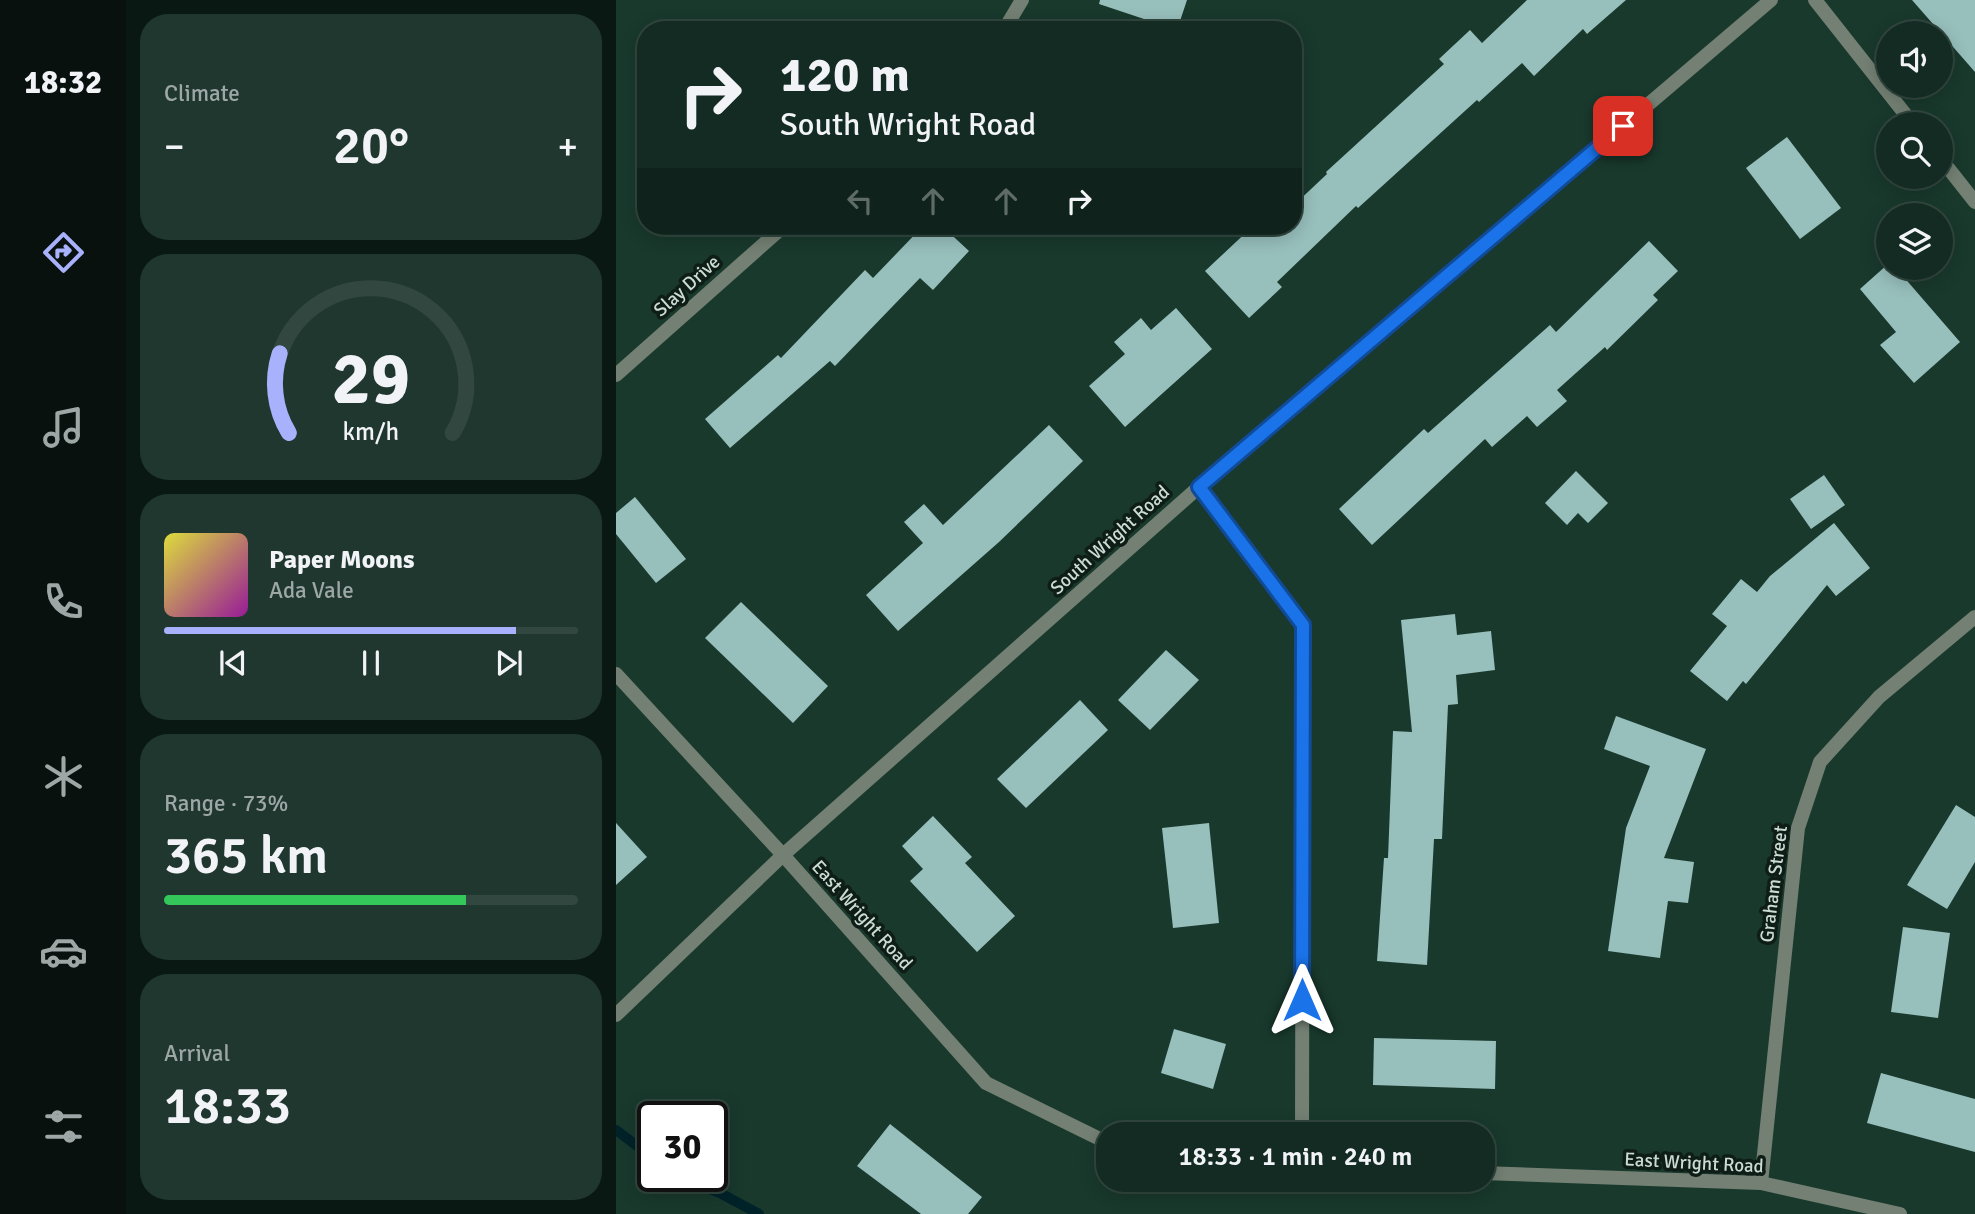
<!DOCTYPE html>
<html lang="en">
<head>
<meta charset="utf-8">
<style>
	body { margin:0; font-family:Signika,sans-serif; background:#20372f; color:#f1f3f6; height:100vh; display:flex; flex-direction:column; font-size:26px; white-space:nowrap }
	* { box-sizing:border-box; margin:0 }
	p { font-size:23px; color:#9da7a5 }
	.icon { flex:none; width:38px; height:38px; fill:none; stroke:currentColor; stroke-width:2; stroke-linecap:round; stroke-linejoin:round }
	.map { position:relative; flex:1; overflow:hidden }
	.side { display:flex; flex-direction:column; gap:14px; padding:14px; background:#0a1813; width:490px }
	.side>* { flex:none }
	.guide { position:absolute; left:21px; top:21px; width:665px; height:214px; border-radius:28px; box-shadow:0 4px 18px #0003,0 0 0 2px #324740; background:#132b22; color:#f1f3f6; overflow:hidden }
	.tools { position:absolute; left:1260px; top:21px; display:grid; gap:14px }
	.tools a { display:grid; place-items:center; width:77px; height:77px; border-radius:50%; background:#132b22; box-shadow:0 4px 18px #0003,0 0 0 2px #324740; font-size:35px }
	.speed { position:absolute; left:21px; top:1101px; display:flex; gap:14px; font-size:35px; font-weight:700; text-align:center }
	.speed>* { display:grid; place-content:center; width:91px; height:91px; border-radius:50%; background:#132b22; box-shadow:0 4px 18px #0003,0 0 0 2px #324740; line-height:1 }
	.speed .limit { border:4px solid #111; border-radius:10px; background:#fff; color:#111 }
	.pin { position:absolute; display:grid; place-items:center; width:60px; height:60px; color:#fff; margin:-30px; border-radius:14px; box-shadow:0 4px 10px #0006 }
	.me { position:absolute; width:77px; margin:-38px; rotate:0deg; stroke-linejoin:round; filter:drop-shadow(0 0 5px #0008) }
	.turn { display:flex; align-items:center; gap:24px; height:147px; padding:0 28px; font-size:32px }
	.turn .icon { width:91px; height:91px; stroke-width:2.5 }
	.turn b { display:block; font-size:49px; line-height:60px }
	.lanes { display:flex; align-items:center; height:66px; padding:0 28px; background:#0003; justify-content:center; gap:35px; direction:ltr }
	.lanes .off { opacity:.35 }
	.big { font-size:52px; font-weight:600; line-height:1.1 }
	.side .widget { flex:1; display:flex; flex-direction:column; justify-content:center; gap:10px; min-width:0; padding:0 24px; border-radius:28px; background:#20372f }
	.side .dial { align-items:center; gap:0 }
	.dial svg { height:182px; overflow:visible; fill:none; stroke:#324740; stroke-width:7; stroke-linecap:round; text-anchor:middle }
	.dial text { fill:#f1f3f6; stroke:none }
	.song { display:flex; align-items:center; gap:21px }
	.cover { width:84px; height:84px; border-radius:10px; background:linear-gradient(135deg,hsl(60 70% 55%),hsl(300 70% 35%)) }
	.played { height:7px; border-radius:4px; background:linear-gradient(90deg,#a7b1fc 85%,#324740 85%) }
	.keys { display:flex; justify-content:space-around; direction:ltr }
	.heat { display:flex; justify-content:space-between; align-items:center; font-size:38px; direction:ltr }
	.charge { height:10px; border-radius:5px; background:linear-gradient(90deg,#34c759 73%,#324740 0) }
	.trip { position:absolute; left:480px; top:1122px; width:399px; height:70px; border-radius:28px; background:#132b22; box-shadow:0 4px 18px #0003,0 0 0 2px #324740; font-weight:600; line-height:70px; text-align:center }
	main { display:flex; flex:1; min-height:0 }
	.tab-bar { display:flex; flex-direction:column; width:126px; justify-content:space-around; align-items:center; background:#08110e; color:#9da7a5 }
	.tab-bar .icon { width:49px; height:49px }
	.tab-bar .on { color:#a7b1fc }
	.tab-bar b { font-size:32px; color:#f1f3f6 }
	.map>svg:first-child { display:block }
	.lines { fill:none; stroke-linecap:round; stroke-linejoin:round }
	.stream { stroke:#002229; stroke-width:10 }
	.building { fill:#97bfbc }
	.street { stroke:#738073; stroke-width:14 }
	.route-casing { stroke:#114b97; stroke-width:18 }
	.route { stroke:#1a73e8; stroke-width:12 }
	.labels { text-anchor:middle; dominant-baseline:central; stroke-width:7; stroke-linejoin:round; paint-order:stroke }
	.street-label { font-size:19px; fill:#cadcd4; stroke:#0f1d17 }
</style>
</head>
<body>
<main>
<nav class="tab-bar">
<b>18:32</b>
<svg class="icon on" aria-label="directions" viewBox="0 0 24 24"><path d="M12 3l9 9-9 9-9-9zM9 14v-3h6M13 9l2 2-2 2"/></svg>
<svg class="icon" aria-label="music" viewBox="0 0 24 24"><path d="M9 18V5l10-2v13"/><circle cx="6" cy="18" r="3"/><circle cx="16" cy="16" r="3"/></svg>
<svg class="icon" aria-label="phone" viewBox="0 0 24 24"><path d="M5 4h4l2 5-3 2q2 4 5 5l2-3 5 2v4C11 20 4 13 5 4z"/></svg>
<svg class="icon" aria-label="climate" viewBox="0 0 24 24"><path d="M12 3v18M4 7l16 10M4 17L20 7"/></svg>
<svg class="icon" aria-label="car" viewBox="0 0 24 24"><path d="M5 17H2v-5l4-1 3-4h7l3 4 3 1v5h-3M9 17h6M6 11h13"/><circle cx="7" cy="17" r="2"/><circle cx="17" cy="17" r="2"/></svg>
<svg class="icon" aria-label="filters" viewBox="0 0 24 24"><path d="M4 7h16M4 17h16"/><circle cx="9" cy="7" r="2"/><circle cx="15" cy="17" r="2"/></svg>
</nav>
<section class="side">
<div class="widget"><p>Climate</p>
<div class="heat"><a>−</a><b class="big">20°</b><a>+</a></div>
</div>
<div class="widget dial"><svg viewBox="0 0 100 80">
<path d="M14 69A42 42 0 1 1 86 69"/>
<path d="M14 69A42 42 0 0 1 10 34" stroke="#a7b1fc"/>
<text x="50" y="56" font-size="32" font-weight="700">29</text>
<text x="50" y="72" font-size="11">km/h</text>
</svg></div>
<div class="widget">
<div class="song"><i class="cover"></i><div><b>Paper Moons</b><p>Ada Vale</p></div></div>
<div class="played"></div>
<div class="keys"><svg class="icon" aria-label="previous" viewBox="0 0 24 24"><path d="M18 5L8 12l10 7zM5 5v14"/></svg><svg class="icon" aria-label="pause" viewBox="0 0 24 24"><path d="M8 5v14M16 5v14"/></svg><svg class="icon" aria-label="next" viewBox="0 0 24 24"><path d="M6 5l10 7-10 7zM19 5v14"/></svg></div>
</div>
<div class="widget"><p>Range · 73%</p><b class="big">365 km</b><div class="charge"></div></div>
<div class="widget"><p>Arrival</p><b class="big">18:33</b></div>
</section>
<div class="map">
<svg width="1359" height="1214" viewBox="0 0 1359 1214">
	<rect width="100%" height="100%" fill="#19392d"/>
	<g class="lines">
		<g class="stream">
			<path d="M 0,1130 L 37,1158"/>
			<path d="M 61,1176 L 104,1193 L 143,1214"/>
		</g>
	</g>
	<g class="building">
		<path d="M 484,0 L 571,0 L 561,30 L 483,4 Z"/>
		<path d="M 911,0 L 1010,0 L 971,34 L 967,29 L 918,76 L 906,63 L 863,102 L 861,100 L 742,208 L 740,206 L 661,282 L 666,287 L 633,318 L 589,271 L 637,226 L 677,226 L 677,206 L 711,174 L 710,172 L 828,64 L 823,59 L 854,30 L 866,43 Z"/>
		<path d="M 1296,0 L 1359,0 L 1359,72 Z"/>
		<path d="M 1171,137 L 1225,208 L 1184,239 L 1130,168 Z"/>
		<path d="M 307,226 L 326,226 L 353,251 L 317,290 L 304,278 L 219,366 L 214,361 L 114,448 L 89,419 L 162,355 L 165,358 L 249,270 L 257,278 Z"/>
		<path d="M 1033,241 L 1062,271 L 1037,295 L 1042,300 L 991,350 L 989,347 L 941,390 L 951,401 L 921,427 L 911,416 L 876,447 L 869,439 L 756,545 L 723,509 L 808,429 L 812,433 L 934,325 L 940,332 Z"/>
		<path d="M 1272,264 L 1272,268 L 1280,268 L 1344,342 L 1298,383 L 1264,345 L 1280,332 L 1244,289 Z"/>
		<path d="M 560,308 L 596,349 L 509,427 L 473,386 L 509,354 L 498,342 L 525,318 L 535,330 Z"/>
		<path d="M 433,425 L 467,461 L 383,542 L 282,631 L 250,595 L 307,543 L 288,522 L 308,504 L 327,525 Z"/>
		<path d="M 960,471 L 992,503 L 972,523 L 962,513 L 951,525 L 929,503 Z"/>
		<path d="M 1208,475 L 1229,505 L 1195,529 L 1174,499 Z"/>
		<path d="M 19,497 L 70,559 L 40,583 L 0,534 L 0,513 Z"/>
		<path d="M 1218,523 L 1254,568 L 1220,596 L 1211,585 L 1130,684 L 1127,681 L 1111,701 L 1074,671 L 1111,626 L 1096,614 L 1125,579 L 1141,592 L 1154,576 Z"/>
		<path d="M 125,602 L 212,686 L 177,723 L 89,638 Z"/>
		<path d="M 839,614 L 841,635 L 875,631 L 879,670 L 840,675 L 842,704 L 832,705 L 826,839 L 818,839 L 811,965 L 761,961 L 768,858 L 772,858 L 777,731 L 796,732 L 785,620 Z"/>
		<path d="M 550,650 L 583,680 L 534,730 L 502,700 Z"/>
		<path d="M 464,700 L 492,730 L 410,808 L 381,779 Z"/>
		<path d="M 1000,716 L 1090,749 L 1048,858 L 1078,862 L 1072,903 L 1052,901 L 1044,958 L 992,951 L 1010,828 L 1034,766 L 988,749 Z"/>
		<path d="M 1340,805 L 1359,817 L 1359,862 L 1331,909 L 1291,885 Z"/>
		<path d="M 317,816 L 356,857 L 349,863 L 399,916 L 361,952 L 294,881 L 307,869 L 286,846 Z"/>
		<path d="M 0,823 L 31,857 L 0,885 Z"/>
		<path d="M 593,823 L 603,923 L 557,928 L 546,828 Z"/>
		<path d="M 1287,927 L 1334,933 L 1322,1018 L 1275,1012 Z"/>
		<path d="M 558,1029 L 610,1044 L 597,1089 L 545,1073 Z"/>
		<path d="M 758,1038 L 880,1041 L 879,1089 L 757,1085 Z"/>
		<path d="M 1265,1073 L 1359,1099 L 1359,1152 L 1251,1123 Z"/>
		<path d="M 274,1124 L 366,1197 L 352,1214 L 305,1214 L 241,1166 Z"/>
	</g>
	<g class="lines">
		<g class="street">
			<path d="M 1199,0 L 1297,124"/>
			<path d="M 388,30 L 406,0"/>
			<path d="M 1325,159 L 1359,202"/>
			<path d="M 0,375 L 168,226"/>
			<path d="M 583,487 L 687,626 L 686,1134"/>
			<path d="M 0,674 L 167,855 L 370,1083 L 492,1143"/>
			<path d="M 0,1015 L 167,855 L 583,487 L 1155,0"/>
			<path d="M 866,1173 L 1145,1183 L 1284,1214"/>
			<path d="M 1145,1183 L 1182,828 L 1204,762 L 1263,697 L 1359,617"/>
		</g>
	</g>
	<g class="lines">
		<g class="route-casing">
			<path id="route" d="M 686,1000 L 687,625 L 583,487 L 1007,126"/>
		</g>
		<use href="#route" class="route"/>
	</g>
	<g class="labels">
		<g class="street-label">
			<text transform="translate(71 286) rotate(-42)">Slay Drive</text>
			<text transform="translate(494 540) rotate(-42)">South Wright Road</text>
			<text transform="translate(1158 884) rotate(-83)">Graham Street</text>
			<text transform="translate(246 915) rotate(48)">East Wright Road</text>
			<text transform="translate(1078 1163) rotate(3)">East Wright Road</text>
		</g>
	</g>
</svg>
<div class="tools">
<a><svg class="icon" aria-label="sound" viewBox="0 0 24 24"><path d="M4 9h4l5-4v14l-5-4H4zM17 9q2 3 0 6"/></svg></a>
<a><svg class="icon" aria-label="search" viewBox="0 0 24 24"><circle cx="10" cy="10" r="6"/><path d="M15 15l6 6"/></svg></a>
<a><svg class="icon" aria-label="layers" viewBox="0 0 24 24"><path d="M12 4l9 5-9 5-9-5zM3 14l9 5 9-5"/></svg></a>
</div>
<div class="speed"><div class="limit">30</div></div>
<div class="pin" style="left:1007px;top:126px;background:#d93025"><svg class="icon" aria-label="arrive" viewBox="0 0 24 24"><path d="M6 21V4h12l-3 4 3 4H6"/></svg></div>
<svg class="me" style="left:686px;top:1000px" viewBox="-20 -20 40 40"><path d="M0-17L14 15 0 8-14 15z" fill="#1a73e8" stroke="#fff" stroke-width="4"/></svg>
<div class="trip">18:33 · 1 min · 240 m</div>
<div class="guide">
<div class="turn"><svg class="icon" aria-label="right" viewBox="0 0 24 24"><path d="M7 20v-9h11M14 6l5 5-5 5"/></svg><div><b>120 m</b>South Wright Road</div></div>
<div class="lanes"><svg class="icon off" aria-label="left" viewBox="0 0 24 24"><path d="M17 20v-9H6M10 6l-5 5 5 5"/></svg><svg class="icon off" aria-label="ahead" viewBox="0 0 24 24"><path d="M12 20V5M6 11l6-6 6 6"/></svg><svg class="icon off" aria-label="ahead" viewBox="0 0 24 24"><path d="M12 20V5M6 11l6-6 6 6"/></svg><svg class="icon" aria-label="right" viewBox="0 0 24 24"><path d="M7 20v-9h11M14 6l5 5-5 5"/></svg></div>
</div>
</div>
</main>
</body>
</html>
